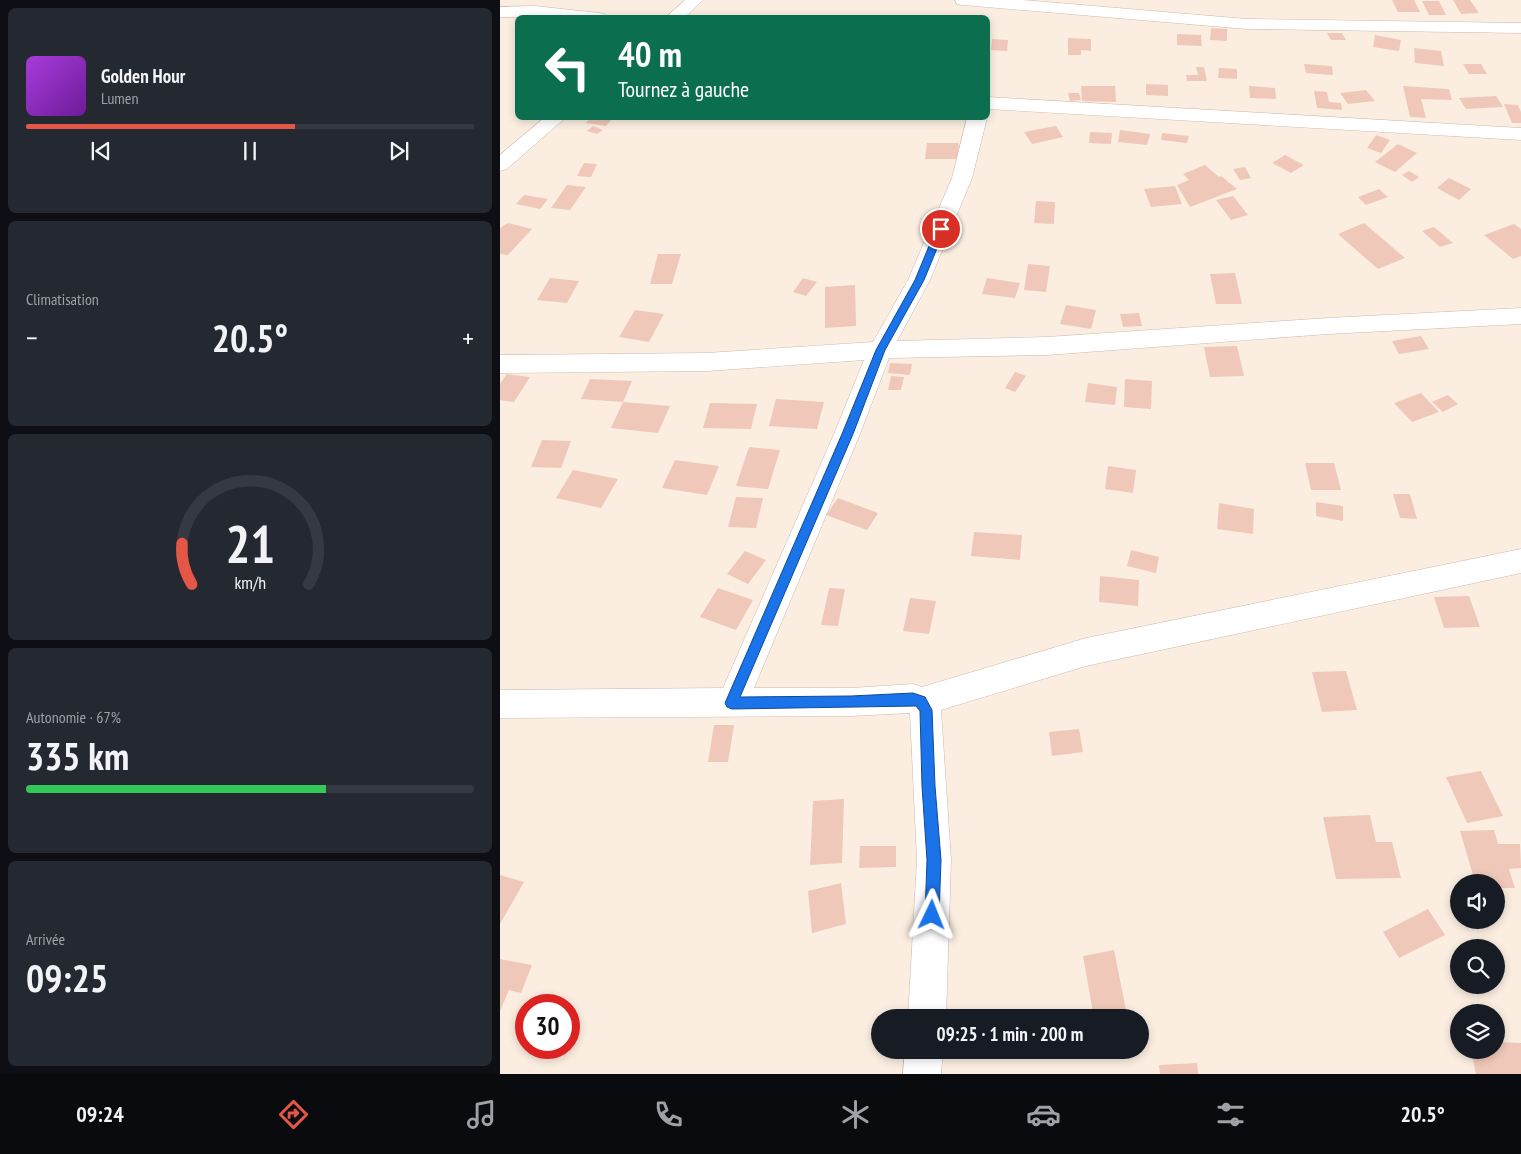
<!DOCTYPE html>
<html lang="fr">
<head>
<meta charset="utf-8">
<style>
	body { margin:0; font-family:"PT Sans Narrow",sans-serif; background:#242831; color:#f1f3f6; height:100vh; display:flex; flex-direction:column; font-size:19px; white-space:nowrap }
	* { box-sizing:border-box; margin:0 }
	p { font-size:16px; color:#9ea1a6 }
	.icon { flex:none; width:28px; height:28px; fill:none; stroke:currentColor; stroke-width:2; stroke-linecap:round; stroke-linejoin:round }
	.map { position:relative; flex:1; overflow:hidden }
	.sheet { display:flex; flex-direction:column; gap:8px; padding:8px; background:#0d0f14; width:500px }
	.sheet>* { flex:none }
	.guide { position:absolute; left:15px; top:15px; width:475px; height:105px; border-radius:8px; box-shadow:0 2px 8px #0003; background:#0b6e4f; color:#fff; overflow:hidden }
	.fabs { position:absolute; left:950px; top:874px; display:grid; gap:10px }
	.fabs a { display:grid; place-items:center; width:55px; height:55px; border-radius:50%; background:#171b24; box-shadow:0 2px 8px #0003; font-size:25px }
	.speed { position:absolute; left:15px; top:994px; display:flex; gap:10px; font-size:25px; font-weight:700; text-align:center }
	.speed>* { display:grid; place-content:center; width:65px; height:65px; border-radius:50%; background:#171b24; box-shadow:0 2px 8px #0003; line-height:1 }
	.speed .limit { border:8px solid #d22; background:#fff; color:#111 }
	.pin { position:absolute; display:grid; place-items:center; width:42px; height:42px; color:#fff; margin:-21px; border:2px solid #fff; border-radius:50%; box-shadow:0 1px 5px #0007 }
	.me { position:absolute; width:55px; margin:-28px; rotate:2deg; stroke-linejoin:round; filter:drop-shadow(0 0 4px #0008) }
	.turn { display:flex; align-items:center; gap:18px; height:105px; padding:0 20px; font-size:22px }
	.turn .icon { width:65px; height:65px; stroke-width:2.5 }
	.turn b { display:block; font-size:35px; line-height:42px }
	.big { font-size:38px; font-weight:700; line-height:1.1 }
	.sheet .tile { flex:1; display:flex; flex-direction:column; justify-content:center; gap:8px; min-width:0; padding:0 18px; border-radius:8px; background:#242831 }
	.sheet .dial { align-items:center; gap:0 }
	.dial svg { height:130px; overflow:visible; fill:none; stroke:#363941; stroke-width:7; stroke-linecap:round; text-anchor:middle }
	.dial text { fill:#f1f3f6; stroke:none }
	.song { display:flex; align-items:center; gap:15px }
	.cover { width:60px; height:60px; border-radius:8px; background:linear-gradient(135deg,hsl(280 70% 55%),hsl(280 70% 35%)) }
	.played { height:5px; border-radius:2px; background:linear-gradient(90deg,#e45747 60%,#363941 60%) }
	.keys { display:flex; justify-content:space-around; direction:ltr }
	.heat { display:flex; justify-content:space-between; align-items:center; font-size:28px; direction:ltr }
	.charge { height:8px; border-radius:4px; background:linear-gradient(90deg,#34c759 67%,#363941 0) }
	.trip { position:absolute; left:371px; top:1009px; width:278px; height:50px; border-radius:25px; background:#171b24; box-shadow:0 2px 8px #0003; font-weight:700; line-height:50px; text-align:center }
	.menu { display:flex; height:80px; justify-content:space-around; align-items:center; background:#090b0e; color:#9ea1a6 }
	.menu .icon { width:35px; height:35px }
	.menu .active { color:#e45747 }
	.menu b { font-size:22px; color:#f1f3f6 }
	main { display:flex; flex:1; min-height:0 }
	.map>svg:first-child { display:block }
	.building { fill:#f0c8b9 }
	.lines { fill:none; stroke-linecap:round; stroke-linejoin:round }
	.minor-casing { stroke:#ceb6ab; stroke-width:1 }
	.minor { fill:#fff; fill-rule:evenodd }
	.route { fill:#1a73e8; stroke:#114b97 }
</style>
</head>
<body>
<main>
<section class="sheet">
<div class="tile">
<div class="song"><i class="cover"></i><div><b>Golden Hour</b><p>Lumen</p></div></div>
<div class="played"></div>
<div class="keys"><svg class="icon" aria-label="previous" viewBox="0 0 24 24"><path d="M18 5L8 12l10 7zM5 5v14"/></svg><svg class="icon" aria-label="pause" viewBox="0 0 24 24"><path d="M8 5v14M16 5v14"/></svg><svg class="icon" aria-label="next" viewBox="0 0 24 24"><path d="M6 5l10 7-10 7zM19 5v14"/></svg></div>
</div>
<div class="tile"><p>Climatisation</p>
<div class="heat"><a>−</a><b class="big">20.5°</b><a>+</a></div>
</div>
<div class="tile dial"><svg viewBox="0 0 100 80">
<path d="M14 69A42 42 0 1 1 86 69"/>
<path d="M14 69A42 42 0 0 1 8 44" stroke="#e45747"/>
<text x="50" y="56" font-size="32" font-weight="700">21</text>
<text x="50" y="72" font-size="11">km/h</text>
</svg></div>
<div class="tile"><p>Autonomie · 67%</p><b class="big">335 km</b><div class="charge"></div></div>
<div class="tile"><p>Arrivée</p><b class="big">09:25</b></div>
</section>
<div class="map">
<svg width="1021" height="1074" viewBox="0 0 1021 1074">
	<rect width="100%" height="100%" fill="#fbeee1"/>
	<g class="building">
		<path d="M 892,0 L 914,0 L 920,12 L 898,12 Z"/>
		<path d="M 953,0 L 970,0 L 979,13 L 961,14 Z"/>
		<path d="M 922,1 L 939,1 L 946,15 L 929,15 Z"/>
		<path d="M 711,28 L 727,29 L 727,41 L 710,40 Z"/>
		<path d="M 827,33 L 842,33 L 846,40 L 831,40 Z"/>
		<path d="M 677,34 L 701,35 L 702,46 L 677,45 Z"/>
		<path d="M 875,35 L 901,40 L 899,51 L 873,47 Z"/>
		<path d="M 568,38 L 591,39 L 591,51 L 581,50 L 581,55 L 568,55 Z"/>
		<path d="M 492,39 L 508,40 L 507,51 L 491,50 Z"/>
		<path d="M 914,48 L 941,51 L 944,66 L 915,63 Z"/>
		<path d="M 804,64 L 832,66 L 833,75 L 806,73 Z"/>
		<path d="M 963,64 L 981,64 L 987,74 L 969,74 Z"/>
		<path d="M 696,67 L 704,67 L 707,81 L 687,81 L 686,75 L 698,75 Z"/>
		<path d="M 719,68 L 737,69 L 737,79 L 718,78 Z"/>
		<path d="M 646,84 L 668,85 L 668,96 L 646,95 Z"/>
		<path d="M 581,86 L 615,86 L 616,102 L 582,101 Z"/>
		<path d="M 749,86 L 775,88 L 776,99 L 750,98 Z"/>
		<path d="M 903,86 L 949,89 L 952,100 L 921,99 L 926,118 L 910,117 Z"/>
		<path d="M 866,90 L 875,101 L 848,104 L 840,93 Z"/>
		<path d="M 814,91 L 827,92 L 829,102 L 841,103 L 842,110 L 817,108 Z"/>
		<path d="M 568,93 L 579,93 L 581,100 L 570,101 Z"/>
		<path d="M 996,96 L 1003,107 L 966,109 L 959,98 Z"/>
		<path d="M 1004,104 L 1018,105 L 1021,112 L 1021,123 L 1012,123 Z"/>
		<path d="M 90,118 L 113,118 L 106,126 L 86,123 Z"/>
		<path d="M 93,126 L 103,130 L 97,134 L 87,131 Z"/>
		<path d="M 556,126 L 563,137 L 532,144 L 524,132 Z"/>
		<path d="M 620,130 L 650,134 L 647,145 L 618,142 Z"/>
		<path d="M 590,132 L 612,133 L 611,144 L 589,143 Z"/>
		<path d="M 662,133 L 689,136 L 687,143 L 661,140 Z"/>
		<path d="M 876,135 L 890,140 L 881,153 L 867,148 Z"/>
		<path d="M 427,143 L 459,143 L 457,159 L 425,159 Z"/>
		<path d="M 898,144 L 917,153 L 895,172 L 875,162 Z"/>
		<path d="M 785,155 L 804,165 L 791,173 L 772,163 Z"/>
		<path d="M 84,163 L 97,164 L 91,177 L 77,176 Z"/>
		<path d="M 705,165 L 719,177 L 721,176 L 737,189 L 690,207 L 677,185 L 689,180 L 683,174 Z"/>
		<path d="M 745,167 L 751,178 L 740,180 L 733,169 Z"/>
		<path d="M 909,171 L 919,177 L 912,182 L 902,175 Z"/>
		<path d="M 949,178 L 971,189 L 959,200 L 937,188 Z"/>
		<path d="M 67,185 L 86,187 L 70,210 L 51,208 Z"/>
		<path d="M 675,186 L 682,204 L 651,207 L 644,189 Z"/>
		<path d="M 879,189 L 888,197 L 866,205 L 858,197 Z"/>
		<path d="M 24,195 L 48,199 L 40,209 L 16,204 Z"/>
		<path d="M 733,196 L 748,215 L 731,220 L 716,200 Z"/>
		<path d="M 536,201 L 555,202 L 554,224 L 534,223 Z"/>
		<path d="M 8,223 L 32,229 L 8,255 L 0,254 L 0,228 Z"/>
		<path d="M 864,223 L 905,258 L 878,269 L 838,234 Z"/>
		<path d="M 1014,224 L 1021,229 L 1021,256 L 1013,259 L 984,235 Z"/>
		<path d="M 934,227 L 953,243 L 940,247 L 922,231 Z"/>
		<path d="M 158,254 L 181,254 L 172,284 L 150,284 Z"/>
		<path d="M 528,264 L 550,266 L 546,292 L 524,290 Z"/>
		<path d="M 735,273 L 742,304 L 716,304 L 710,274 Z"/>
		<path d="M 50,278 L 79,281 L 67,303 L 37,300 Z"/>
		<path d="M 303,278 L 317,282 L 306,296 L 293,292 Z"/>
		<path d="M 487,278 L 520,283 L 515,298 L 482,294 Z"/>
		<path d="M 355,285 L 356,326 L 325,328 L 325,287 Z"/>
		<path d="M 566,305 L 596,310 L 591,329 L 560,324 Z"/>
		<path d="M 135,310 L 164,314 L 149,342 L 119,337 Z"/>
		<path d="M 639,313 L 642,326 L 623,327 L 620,314 Z"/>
		<path d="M 921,336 L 929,349 L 899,354 L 892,341 Z"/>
		<path d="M 737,346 L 744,376 L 710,377 L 704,347 Z"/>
		<path d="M 390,363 L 412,364 L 410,375 L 388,373 Z"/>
		<path d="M 515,372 L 526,376 L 515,392 L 505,388 Z"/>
		<path d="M 7,374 L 30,377 L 14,402 L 0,400 L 0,384 Z"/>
		<path d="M 391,376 L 404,377 L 401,390 L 388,390 Z"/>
		<path d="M 90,379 L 132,381 L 123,402 L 170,406 L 158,433 L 111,428 L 123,402 L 81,399 Z"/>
		<path d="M 625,379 L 652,381 L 651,409 L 624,407 Z"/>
		<path d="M 588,383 L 617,387 L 615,405 L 585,402 Z"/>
		<path d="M 921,393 L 939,412 L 912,422 L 894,403 Z"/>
		<path d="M 948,395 L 958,404 L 943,412 L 932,402 Z"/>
		<path d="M 276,399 L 324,402 L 317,429 L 269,426 Z"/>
		<path d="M 210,403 L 257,404 L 251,429 L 203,428 Z"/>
		<path d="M 42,440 L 71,441 L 61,468 L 31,467 Z"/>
		<path d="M 249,447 L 280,450 L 268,489 L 236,486 Z"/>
		<path d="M 175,460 L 219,466 L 207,495 L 162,488 Z"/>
		<path d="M 805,463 L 834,463 L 841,490 L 811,490 Z"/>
		<path d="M 608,466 L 636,470 L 633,493 L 605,489 Z"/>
		<path d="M 73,470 L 118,479 L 101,508 L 56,498 Z"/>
		<path d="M 893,494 L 910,494 L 917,519 L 900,518 Z"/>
		<path d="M 236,497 L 263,498 L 256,528 L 228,527 Z"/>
		<path d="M 338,498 L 378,513 L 367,530 L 326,515 Z"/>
		<path d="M 816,502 L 843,506 L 843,521 L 816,516 Z"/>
		<path d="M 719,503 L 754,509 L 753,534 L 717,529 Z"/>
		<path d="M 474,532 L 522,535 L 520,560 L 471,556 Z"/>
		<path d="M 631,550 L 659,557 L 656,573 L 627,566 Z"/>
		<path d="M 245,551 L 266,560 L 248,584 L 227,574 Z"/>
		<path d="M 600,576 L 639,580 L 638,606 L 599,602 Z"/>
		<path d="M 218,588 L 253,600 L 236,630 L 200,617 Z"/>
		<path d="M 329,588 L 345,589 L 338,626 L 321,625 Z"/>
		<path d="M 969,596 L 980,627 L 944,628 L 934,597 Z"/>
		<path d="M 410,598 L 436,601 L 429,634 L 403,631 Z"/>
		<path d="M 846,671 L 857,710 L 822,712 L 812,672 Z"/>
		<path d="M 214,725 L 234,725 L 228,762 L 208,762 Z"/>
		<path d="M 579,729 L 583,752 L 552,756 L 549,732 Z"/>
		<path d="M 981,771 L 1003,816 L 967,823 L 946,777 Z"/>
		<path d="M 344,799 L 342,863 L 310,865 L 313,801 Z"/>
		<path d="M 870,815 L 876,842 L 892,842 L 901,878 L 836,879 L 823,817 Z"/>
		<path d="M 994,830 L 998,844 L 1020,844 L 1021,868 L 1009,869 L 1015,888 L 996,888 L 996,882 L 975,882 L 960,831 Z"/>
		<path d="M 360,846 L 396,846 L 396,867 L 359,868 Z"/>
		<path d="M 0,875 L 24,882 L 0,924 Z"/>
		<path d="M 341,883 L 346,924 L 312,933 L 308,891 Z"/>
		<path d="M 928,909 L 945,935 L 899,958 L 883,932 Z"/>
		<path d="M 614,950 L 627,1015 L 594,1018 L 583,956 Z"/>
		<path d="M 0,959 L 32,965 L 21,993 L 9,990 L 0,1011 Z"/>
		<path d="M 996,1042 L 1021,1043 L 1021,1074 L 976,1074 L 971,1050 L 996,1050 Z"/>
		<path d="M 697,1063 L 698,1074 L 660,1074 L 659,1065 Z"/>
	</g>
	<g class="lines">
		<g class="minor-casing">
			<g id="minor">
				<path d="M 185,0 L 203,0 L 184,18 L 165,18 Z"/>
				<path d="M 455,0 L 523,0 L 747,19 L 1021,23 L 1021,33 L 747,29 L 463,5 L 457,4 Z"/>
				<path d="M 35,6 L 99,13 L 105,14 L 107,18 L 0,17 L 0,7 Z"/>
				<path d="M 488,97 L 1021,128 L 1021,140 L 488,109 Z"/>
				<path d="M 44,118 L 65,118 L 7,169 L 0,171 L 0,155 Z"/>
				<path d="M 467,118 L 487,118 L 472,178 L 430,280 L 397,341 L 547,337 L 828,318 L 1021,308 L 1021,324 L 828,334 L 547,355 L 389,358 L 360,434 L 254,688 L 351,688 L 413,684 L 422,687 L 586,638 L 1021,549 L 1021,573 L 586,666 L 441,710 L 451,860 L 446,1018 L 408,1018 L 417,860 L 410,713 L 351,716 L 0,718 L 0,690 L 223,688 L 334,434 L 364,360 L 207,371 L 0,373 L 0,355 L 207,353 L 373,342 L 408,280 L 452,178 Z"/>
				<path d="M 405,1050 L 443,1050 L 441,1074 L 403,1074 Z"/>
			</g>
		</g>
		<use href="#minor" class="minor"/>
	</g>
	<path class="route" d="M 441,226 L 445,229 L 424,280 L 385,350 L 353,434 L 240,697 L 351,696 L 413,693 L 425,697 L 432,710 L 435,786 L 441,860 L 439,915 L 437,920 L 432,922 L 427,920 L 425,915 L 427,860 L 422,786 L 420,711 L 416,706 L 232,709 L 227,707 L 225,703 L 342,434 L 376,350 L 415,280 L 436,229 Z"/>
</svg>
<div class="fabs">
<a><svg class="icon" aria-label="sound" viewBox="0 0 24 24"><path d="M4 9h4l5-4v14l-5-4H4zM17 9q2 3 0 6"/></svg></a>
<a><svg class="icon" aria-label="search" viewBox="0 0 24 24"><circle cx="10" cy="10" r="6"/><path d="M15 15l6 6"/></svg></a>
<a><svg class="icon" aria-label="layers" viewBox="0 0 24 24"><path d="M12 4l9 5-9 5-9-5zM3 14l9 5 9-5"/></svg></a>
</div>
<div class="speed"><div class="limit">30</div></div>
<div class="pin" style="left:441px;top:229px;background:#d93025"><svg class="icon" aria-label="arrive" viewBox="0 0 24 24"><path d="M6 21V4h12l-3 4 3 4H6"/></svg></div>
<svg class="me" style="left:432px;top:915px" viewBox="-20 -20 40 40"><path d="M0-17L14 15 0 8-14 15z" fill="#1a73e8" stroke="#fff" stroke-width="4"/></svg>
<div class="trip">09:25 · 1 min · 200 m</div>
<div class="guide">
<div class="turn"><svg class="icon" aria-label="left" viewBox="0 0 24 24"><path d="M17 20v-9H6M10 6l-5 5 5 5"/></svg><div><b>40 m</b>Tournez à gauche</div></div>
</div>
</div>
</main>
<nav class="menu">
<b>09:24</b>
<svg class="icon active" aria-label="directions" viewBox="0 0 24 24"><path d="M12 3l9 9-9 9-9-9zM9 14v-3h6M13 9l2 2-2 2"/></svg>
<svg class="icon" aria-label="music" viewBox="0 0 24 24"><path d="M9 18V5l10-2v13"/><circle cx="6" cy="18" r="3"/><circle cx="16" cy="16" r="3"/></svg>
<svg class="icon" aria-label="phone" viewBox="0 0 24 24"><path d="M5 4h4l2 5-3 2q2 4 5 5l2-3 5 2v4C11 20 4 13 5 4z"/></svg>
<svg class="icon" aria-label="climate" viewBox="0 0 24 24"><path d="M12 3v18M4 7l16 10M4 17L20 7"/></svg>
<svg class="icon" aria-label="car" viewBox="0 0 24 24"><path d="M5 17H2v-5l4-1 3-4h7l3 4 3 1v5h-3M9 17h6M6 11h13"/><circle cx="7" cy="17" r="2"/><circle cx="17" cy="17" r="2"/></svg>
<svg class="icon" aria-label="filters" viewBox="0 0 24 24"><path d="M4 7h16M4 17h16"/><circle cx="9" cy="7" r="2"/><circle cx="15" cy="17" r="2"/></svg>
<b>20.5°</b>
</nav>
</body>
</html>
